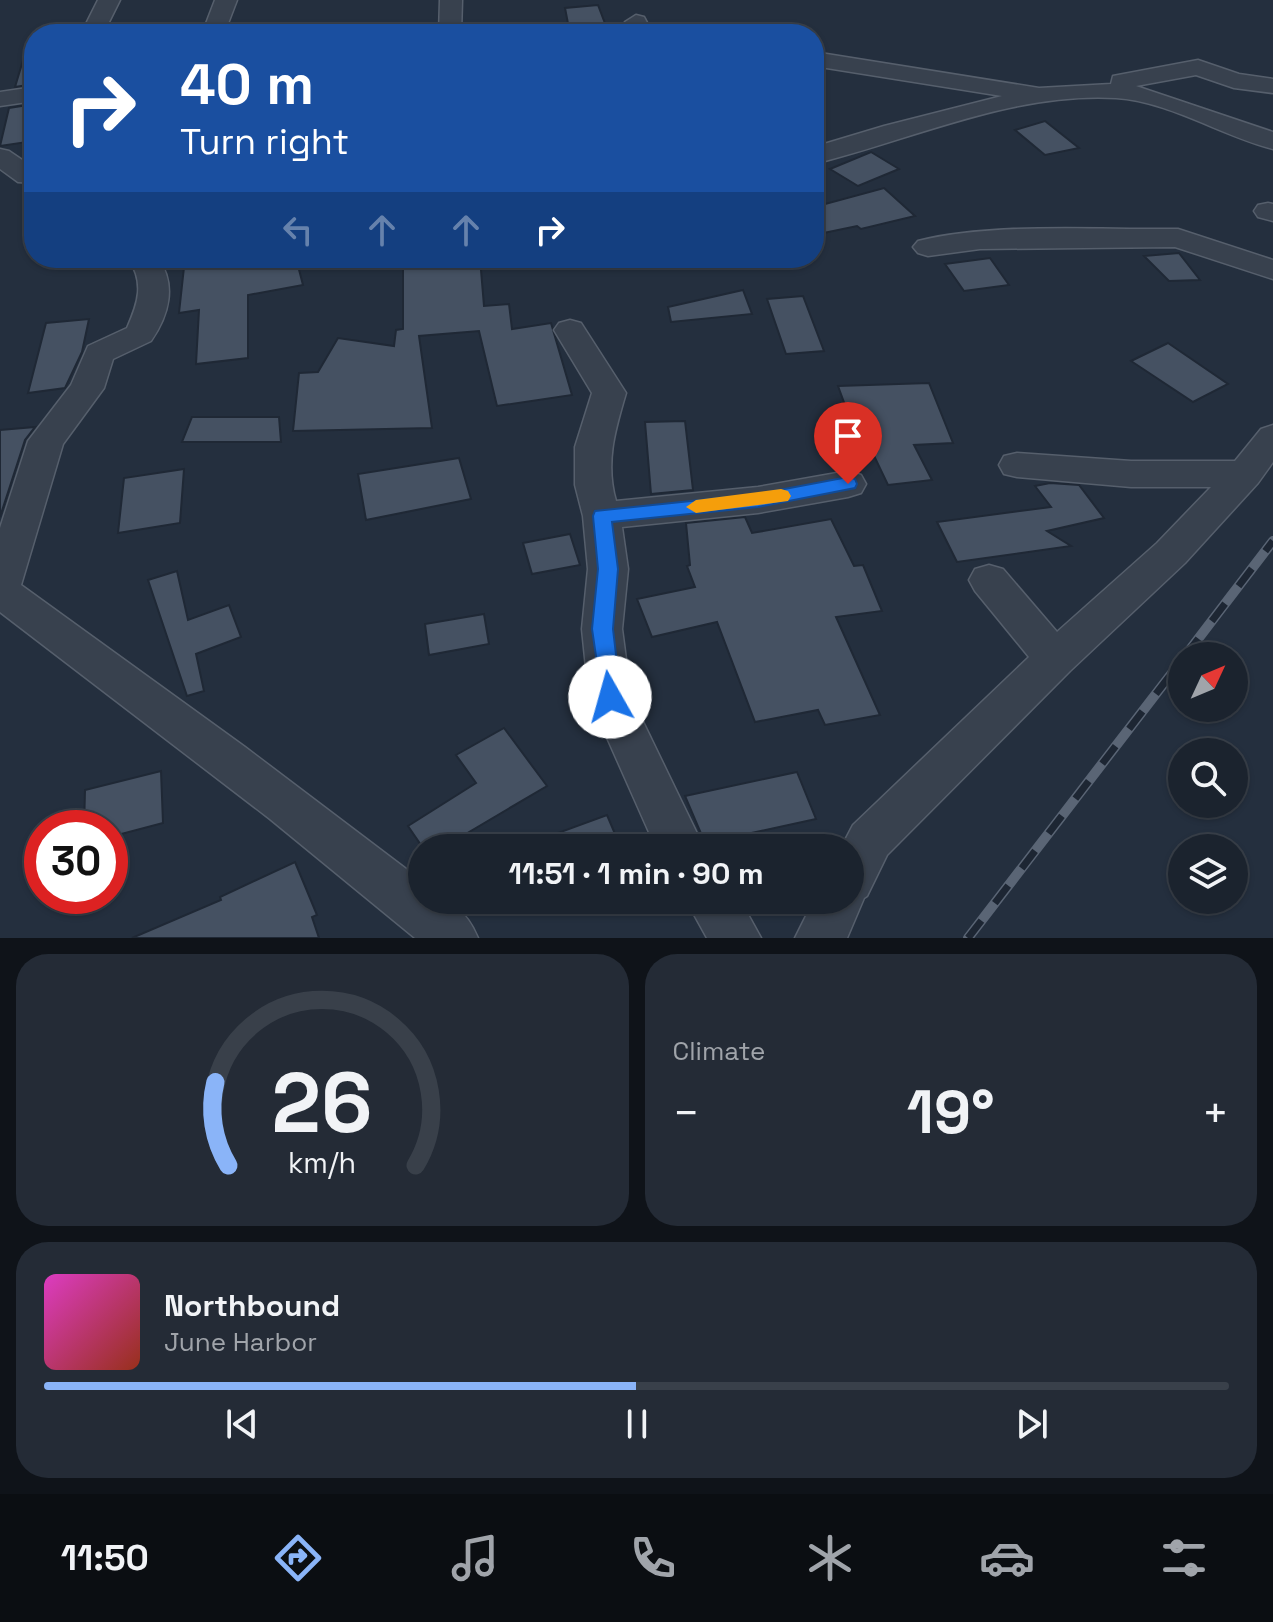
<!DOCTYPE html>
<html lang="en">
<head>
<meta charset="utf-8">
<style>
	body { margin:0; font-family:"Space Grotesk",sans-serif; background:#242b36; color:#f1f3f6; height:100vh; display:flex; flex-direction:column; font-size:30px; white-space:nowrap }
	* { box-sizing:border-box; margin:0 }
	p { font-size:26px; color:#a0a4aa }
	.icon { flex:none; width:44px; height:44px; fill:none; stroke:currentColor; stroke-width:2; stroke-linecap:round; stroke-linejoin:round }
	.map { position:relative; height:938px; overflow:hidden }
	.details { display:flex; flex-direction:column; gap:16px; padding:16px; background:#0f1319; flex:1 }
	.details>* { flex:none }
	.banner { position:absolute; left:24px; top:24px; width:800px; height:244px; border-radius:32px; box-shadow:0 2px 6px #0004,0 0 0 2px #39404a; background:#1a4fa0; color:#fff; overflow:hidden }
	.needle { width:52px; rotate:46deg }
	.fabs { position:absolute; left:1168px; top:642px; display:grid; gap:16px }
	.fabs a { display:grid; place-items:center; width:80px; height:80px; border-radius:50%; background:#1b232e; box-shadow:0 2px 6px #0004,0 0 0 2px #39404a; font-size:40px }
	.speed { position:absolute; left:24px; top:810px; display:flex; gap:16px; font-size:40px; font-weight:700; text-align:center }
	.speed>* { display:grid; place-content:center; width:104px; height:104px; border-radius:50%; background:#1b232e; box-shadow:0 2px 6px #0004,0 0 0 2px #39404a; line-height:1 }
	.speed .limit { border:12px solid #d22; background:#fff; color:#111 }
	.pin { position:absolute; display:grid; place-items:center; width:68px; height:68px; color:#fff; margin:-82px -34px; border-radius:50% 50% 50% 0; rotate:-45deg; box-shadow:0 0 8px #0007 }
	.pin .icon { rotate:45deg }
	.me { position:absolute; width:88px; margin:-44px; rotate:353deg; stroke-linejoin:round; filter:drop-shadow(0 0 6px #0008) }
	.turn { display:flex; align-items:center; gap:28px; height:168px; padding:0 24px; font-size:36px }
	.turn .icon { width:104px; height:104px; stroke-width:2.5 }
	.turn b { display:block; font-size:56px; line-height:68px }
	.lanes { display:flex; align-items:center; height:76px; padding:0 24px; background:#0003; justify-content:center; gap:40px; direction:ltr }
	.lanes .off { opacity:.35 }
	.big { font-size:60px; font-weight:700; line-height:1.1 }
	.details .widget { flex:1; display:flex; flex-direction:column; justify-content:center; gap:12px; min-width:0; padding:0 28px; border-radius:32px; background:#242b36 }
	.details .dial { align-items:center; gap:0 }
	.dial svg { height:208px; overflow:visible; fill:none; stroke:#39404a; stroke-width:7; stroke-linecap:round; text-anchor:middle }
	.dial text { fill:#f1f3f6; stroke:none }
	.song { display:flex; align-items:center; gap:24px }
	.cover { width:96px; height:96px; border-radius:12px; background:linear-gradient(135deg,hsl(310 70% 55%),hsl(10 70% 35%)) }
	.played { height:8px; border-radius:4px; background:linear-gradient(90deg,#8ab4f8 50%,#39404a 50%) }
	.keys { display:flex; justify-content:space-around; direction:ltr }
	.heat { display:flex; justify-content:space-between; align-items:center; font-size:44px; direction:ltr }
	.details .tiles { flex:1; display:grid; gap:16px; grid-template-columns:1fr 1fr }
	.widget:last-child { grid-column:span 2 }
	.trip { position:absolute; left:408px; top:834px; width:456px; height:80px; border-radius:40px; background:#1b232e; box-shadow:0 2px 6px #0004,0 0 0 2px #39404a; font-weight:700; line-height:80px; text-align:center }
	.tabs { display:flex; height:128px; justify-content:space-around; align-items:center; background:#0b0e12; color:#a0a4aa }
	.tabs .icon { width:56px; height:56px }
	.tabs .on { color:#8ab4f8 }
	.tabs b { font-size:36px; color:#f1f3f6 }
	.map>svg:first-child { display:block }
	.building { fill:#455162; stroke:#1f2835; stroke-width:2 }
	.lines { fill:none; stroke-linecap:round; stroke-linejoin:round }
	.minor-casing { stroke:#565f6c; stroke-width:3 }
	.minor { fill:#38414e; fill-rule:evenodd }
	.rail-casing { stroke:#5a6575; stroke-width:10 }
	.rail { stroke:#1d2633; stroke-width:7; stroke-dasharray:22; stroke-linecap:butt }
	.route { fill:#1a73e8; stroke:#114b97; stroke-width:2 }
	.slow { fill:#f59e0b }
</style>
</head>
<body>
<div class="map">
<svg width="1273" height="938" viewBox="0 0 1273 938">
	<rect width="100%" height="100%" fill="#242f3e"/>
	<g class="building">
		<path d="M 598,5 L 609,34 L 570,34 L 565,8 Z"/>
		<path d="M 27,47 L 34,48 L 34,84 L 15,87 Z"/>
		<path d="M 34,104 L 34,141 L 0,146 L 9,108 Z"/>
		<path d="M 1045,121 L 1079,148 L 1045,155 L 1015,130 Z"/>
		<path d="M 871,152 L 899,169 L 858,186 L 830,169 Z"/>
		<path d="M 884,188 L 915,216 L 861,229 L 857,226 L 814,235 L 814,207 Z"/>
		<path d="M 1179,253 L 1200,280 L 1169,281 L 1144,256 Z"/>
		<path d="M 185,258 L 296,258 L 303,285 L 248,295 L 248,358 L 196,364 L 199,310 L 179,313 Z"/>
		<path d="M 480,258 L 484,306 L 509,304 L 512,329 L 551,323 L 572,395 L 497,406 L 479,331 L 419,336 L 432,428 L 293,431 L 299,373 L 318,372 L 338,338 L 394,346 L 396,330 L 403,329 L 403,263 Z"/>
		<path d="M 990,258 L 1009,285 L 964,291 L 945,264 Z"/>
		<path d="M 743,290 L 752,314 L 671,322 L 668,307 Z"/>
		<path d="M 803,296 L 824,351 L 786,354 L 767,299 Z"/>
		<path d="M 89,319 L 82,352 L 65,388 L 28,393 L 46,323 Z"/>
		<path d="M 1168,343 L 1228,384 L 1193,402 L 1131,361 Z"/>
		<path d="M 929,383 L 953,443 L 914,445 L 932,480 L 888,485 L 855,416 L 849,416 L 838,386 Z"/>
		<path d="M 192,417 L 279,417 L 281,442 L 182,442 Z"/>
		<path d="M 685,421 L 693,490 L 651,494 L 645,422 Z"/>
		<path d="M 35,427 L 25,440 L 0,517 L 0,430 Z"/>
		<path d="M 459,458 L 471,499 L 366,520 L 358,474 Z"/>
		<path d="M 184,469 L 180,523 L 118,533 L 124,478 Z"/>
		<path d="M 1050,483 L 1079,485 L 1104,518 L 1047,531 L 1071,546 L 957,562 L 937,522 L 1051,507 L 1035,486 Z"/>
		<path d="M 745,517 L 752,533 L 831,519 L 854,566 L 863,565 L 882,611 L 836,617 L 880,715 L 825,725 L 818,710 L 755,722 L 717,622 L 652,637 L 637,599 L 695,587 L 687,566 L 690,565 L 686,523 Z"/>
		<path d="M 570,534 L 580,565 L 532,574 L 523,543 Z"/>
		<path d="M 177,571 L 188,620 L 229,605 L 241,637 L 196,654 L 204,691 L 187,696 L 148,580 Z"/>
		<path d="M 484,614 L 489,644 L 429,655 L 425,624 Z"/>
		<path d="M 504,728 L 547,786 L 442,848 L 423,848 L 408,826 L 476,783 L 456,755 Z"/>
		<path d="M 161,771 L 163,823 L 110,837 L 110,828 L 84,828 L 85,790 Z"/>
		<path d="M 797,772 L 816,819 L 705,843 L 685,796 Z"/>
		<path d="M 607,815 L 621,848 L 526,848 L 525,845 Z"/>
		<path d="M 295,862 L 317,915 L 312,917 L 319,938 L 132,938 L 221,900 L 220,897 Z"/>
	</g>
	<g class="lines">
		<g class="minor-casing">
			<g id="minor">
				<path d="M 98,0 L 120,0 L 103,34 L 81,34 Z"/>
				<path d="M 215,0 L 237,0 L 224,34 L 202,34 Z"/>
				<path d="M 440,0 L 462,0 L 461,34 L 439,34 Z"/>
				<path d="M 636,15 L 644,17 L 653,34 L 631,34 L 625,22 Z"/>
				<path d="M 814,52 L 1039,88 L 1111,84 L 1113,76 L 1198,60 L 1239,74 L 1273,79 L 1273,93 L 1234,88 L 1196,75 L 1136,86 L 1273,132 L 1273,149 C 1222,136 1168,101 1116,98 C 1013,92 914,139 814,164 L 814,147 L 884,126 L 1002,96 L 814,66 Z"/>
				<path d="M 34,87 L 34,101 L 0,106 L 0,92 Z"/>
				<path d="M 0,149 L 9,151 L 34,168 L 34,183 L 18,182 L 0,169 Z"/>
				<path d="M 1268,203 L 1273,204 L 1273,221 L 1258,217 L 1254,211 L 1258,205 Z"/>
				<path d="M 1178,229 L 1273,260 L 1273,279 L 1175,247 L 980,249 L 928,256 L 918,253 L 913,247 L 918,241 C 994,222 1098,230 1178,229 Z"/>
				<path d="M 128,258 L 158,258 C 177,285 169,315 151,341 L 113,359 L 104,388 L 63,444 L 21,585 L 245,747 L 422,881 L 422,900 C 452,900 466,910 478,938 L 415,938 L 270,819 L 0,612 L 0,528 L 28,441 L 71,385 L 88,346 L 127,328 C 138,303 145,283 128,258 Z"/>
				<path d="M 570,320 L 581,323 L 626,393 C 615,430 605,463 616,501 L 758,487 L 848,471 L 861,475 L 866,484 L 861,493 L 848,497 L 758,513 L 622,527 L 628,569 L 622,629 L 631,697 L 704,848 L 656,848 L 589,697 L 582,629 L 588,569 L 583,516 L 575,485 L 575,447 L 592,393 L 554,330 L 559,323 Z"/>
				<path d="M 1273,425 L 1273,462 L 1258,483 L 1185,563 L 1070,671 L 887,855 L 867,896 L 864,898 L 847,938 L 795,938 L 814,900 L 850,900 L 850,848 L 841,848 L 853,825 L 1029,657 L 975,591 L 969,580 L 975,569 L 989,565 L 1003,569 L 1057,632 L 1157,543 L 1211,487 L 1131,487 L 1017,477 L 1004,474 L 999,465 L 1004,456 L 1017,453 L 1131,461 L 1235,461 L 1261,429 Z"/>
				<path d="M 686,900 L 740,900 L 761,938 L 707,938 Z"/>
			</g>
		</g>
		<use href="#minor" class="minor"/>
		<g class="rail-casing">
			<g id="rail">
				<path d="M 1185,656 L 1273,541"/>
				<path d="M 968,938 L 1182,660"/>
			</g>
		</g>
		<use href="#rail" class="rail"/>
	</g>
	<path class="route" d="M 848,477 L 855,479 L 857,484 L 855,488 L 758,507 L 612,522 L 618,569 L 613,629 L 621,697 L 618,704 L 610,706 L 603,704 L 592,629 L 598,569 L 593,516 L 595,511 L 758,494 Z"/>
	<path class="slow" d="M 781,489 L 788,491 L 791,496 L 788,501 L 696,513 L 686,507 L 696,500 Z"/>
</svg>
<div class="fabs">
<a><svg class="needle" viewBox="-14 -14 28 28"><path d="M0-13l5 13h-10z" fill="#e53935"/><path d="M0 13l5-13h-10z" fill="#a0a4aa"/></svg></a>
<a><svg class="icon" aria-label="search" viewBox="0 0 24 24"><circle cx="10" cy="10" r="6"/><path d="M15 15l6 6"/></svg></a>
<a><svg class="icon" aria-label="layers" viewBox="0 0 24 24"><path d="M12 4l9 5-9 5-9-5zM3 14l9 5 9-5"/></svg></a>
</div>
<div class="speed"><div class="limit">30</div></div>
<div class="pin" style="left:848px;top:484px;background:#d93025"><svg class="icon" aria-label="arrive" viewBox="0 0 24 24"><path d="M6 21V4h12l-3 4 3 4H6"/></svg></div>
<svg class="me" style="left:610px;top:697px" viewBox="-20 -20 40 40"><circle r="19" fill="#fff"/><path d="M0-13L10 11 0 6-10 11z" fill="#1a73e8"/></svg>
<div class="trip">11:51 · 1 min · 90 m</div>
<div class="banner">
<div class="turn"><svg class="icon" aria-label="right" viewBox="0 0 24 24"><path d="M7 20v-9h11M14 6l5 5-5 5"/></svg><div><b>40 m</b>Turn right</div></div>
<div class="lanes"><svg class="icon off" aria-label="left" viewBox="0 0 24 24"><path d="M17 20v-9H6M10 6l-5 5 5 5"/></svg><svg class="icon off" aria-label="ahead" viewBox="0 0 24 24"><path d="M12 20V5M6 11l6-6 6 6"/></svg><svg class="icon off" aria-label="ahead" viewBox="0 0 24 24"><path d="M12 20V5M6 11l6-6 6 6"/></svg><svg class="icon" aria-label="right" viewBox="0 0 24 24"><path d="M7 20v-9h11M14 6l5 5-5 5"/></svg></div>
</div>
</div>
<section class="details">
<div class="tiles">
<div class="widget dial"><svg viewBox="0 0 100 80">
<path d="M14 69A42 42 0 1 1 86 69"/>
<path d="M14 69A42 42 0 0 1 9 37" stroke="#8ab4f8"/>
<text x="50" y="56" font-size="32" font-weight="700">26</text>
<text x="50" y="72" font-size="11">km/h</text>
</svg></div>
<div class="widget"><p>Climate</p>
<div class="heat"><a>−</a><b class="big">19°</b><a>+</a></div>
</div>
<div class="widget">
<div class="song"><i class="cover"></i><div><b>Northbound</b><p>June Harbor</p></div></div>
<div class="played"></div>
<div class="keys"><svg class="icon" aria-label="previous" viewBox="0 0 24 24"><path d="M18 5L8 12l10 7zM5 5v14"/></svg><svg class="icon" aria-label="pause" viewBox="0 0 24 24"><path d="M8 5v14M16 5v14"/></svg><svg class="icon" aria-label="next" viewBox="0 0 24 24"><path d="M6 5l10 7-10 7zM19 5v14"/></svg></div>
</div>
</div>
</section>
<nav class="tabs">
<b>11:50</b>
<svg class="icon on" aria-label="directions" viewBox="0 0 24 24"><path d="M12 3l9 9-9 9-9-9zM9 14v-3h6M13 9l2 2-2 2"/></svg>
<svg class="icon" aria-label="music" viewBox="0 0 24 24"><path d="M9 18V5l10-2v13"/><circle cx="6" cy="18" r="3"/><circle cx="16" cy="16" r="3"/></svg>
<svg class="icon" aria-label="phone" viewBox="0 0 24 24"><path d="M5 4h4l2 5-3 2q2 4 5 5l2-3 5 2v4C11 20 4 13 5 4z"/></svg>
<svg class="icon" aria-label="climate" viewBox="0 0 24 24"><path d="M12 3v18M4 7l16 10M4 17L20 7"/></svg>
<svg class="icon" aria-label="car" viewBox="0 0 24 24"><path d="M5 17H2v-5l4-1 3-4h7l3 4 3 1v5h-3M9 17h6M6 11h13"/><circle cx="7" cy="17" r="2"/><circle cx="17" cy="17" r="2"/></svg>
<svg class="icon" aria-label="filters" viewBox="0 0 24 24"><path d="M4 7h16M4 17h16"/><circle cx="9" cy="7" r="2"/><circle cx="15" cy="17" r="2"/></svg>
</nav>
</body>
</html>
